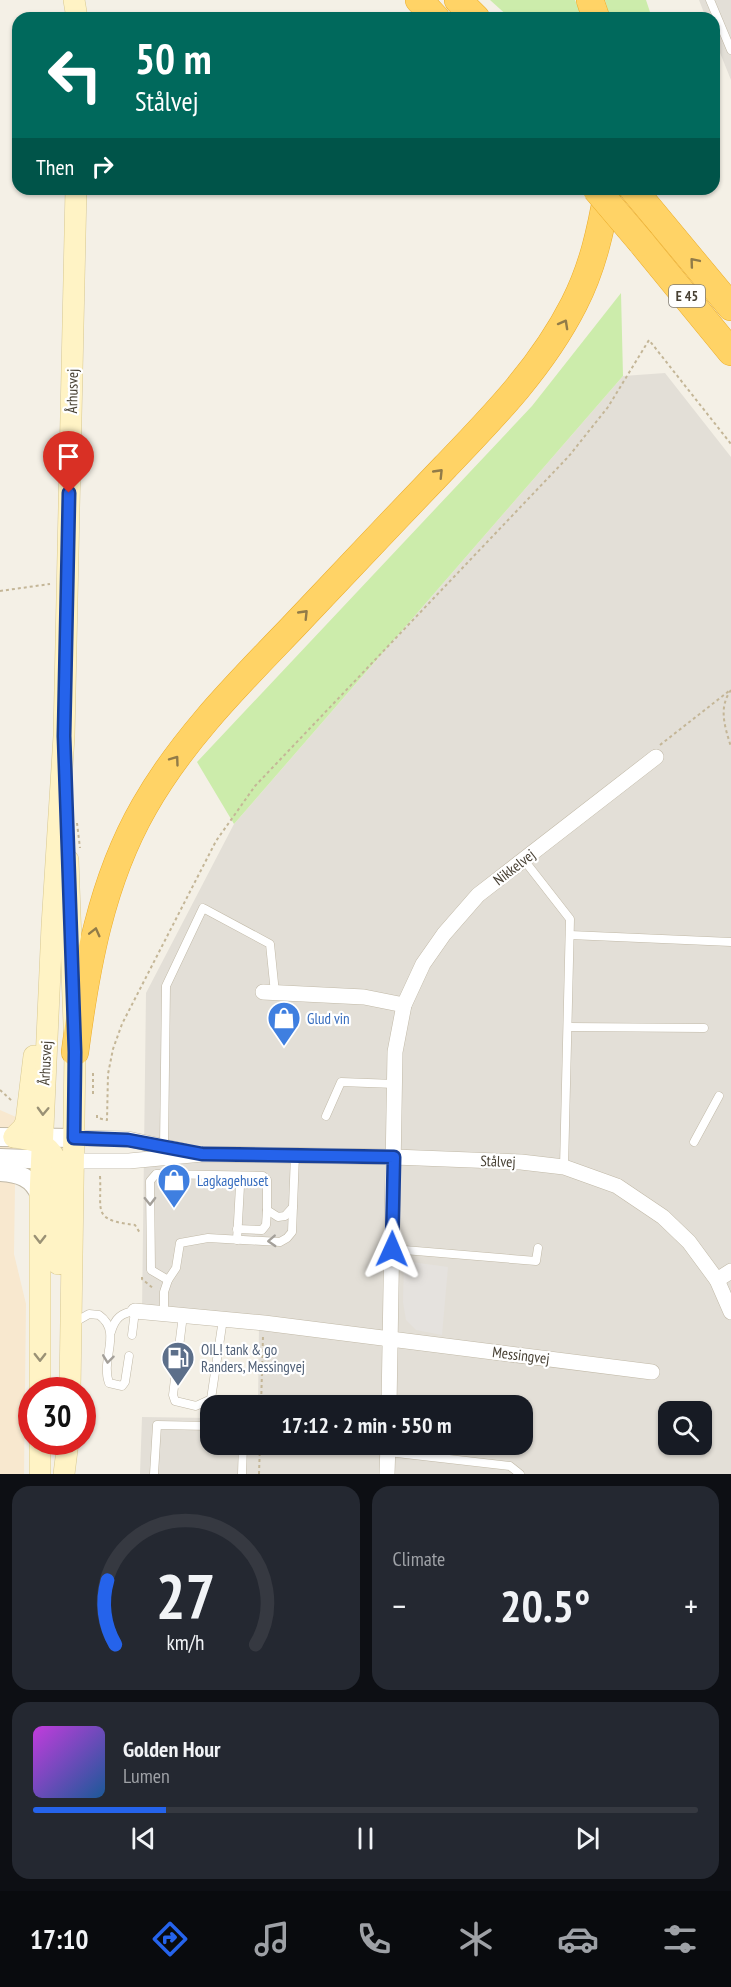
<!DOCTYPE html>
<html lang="en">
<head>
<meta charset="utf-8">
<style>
	body { margin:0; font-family:"PT Sans Narrow",sans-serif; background:#242831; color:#f1f3f6; height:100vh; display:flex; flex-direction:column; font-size:22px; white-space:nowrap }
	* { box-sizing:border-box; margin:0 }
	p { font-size:20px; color:#9ea1a6 }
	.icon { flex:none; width:33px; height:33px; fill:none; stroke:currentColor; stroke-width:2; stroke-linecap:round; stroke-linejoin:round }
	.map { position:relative; height:1474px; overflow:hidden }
	.panel { display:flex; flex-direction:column; gap:12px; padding:12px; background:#0d0f14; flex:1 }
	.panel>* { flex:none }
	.hud { position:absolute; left:12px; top:12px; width:708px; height:183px; border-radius:18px; box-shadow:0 2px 4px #0004; background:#00695c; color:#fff; overflow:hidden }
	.controls { position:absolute; left:658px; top:1401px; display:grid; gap:12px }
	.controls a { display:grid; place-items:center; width:54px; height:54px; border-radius:12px; background:#171b24; box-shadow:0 2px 4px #0004; font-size:30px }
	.speed { position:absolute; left:18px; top:1377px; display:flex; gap:12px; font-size:30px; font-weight:700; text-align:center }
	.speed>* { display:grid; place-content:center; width:78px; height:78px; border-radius:50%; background:#171b24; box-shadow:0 2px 4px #0004; line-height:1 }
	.speed .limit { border:9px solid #d22; background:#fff; color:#111 }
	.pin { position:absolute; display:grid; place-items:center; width:51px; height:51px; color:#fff; margin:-62px -26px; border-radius:50% 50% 50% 0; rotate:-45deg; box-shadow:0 0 6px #0007 }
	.pin .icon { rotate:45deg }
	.me { position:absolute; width:66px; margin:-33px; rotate:1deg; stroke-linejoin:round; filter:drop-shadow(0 0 4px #0008) }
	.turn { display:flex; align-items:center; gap:21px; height:126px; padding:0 24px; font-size:27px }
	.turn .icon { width:78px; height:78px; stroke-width:2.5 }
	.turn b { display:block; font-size:42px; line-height:51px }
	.then { display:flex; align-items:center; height:57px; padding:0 24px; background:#0003; gap:12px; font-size:22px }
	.big { font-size:45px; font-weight:700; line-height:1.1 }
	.panel .card { flex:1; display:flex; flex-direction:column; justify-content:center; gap:9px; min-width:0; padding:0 21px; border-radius:18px; background:#242831 }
	.panel .dial { align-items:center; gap:0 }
	.dial svg { height:156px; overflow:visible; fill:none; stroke:#363941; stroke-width:7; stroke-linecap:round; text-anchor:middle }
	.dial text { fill:#f1f3f6; stroke:none }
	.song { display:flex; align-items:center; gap:18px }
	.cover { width:72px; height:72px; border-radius:9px; background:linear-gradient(135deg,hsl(290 70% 55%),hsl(210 70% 35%)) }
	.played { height:6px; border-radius:3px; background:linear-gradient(90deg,#2563eb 20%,#363941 20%) }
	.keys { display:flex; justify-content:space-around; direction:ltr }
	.heat { display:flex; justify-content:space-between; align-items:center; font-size:33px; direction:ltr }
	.panel .tiles { flex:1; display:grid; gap:12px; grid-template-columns:1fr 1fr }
	.card:last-child { grid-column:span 2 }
	.trip { position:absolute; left:200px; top:1395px; width:333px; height:60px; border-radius:18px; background:#171b24; box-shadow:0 2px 4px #0004; font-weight:700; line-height:60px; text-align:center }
	.menu { display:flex; height:96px; justify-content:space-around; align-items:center; background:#090b0e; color:#9ea1a6 }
	.menu .icon { width:42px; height:42px }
	.menu .current { color:#2563eb }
	.menu b { font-size:27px; color:#f1f3f6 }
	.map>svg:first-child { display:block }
	.commercial { fill:#f8e8cf }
	.industrial { fill:#e3dfd7; fill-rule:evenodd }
	.green { fill:#ccecab }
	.parking { fill:#e5e2de }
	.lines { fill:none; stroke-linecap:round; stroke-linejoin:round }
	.service-casing { stroke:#c1b9a7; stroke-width:9 }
	.minor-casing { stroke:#c1b9a7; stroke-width:16 }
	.tertiary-casing { stroke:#c1b9a7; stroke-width:20 }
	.secondary-casing { stroke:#d8c891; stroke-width:22 }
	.motorway-casing { stroke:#ebac29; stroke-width:28 }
	.path { stroke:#c4b697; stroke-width:2; stroke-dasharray:3 3; stroke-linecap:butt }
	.service { stroke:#fff; stroke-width:8 }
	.minor { stroke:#fff; stroke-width:15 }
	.tertiary { stroke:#fff; stroke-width:18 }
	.secondary { stroke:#fff3c5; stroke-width:21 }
	.motorway { stroke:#ffd366; stroke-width:27 }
	.motorway-bridge-casing { stroke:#ebac29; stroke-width:28; stroke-linecap:butt }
	.motorway-bridge { stroke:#ffd366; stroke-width:27 }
	.oneway { stroke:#917b48 }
	.oneway2 { stroke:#9a9175 }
	.oneway3 { stroke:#a4a09a }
	.route-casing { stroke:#184099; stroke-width:15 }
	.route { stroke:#2563eb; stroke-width:10 }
	.labels { text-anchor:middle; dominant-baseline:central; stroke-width:4.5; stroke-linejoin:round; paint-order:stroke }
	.shield { fill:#fff; stroke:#7f7a71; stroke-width:1.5 }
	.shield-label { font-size:14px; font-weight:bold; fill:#484134 }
	.street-label { font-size:15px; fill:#484134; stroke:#fff }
	.shop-label { font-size:15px; fill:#366cbe; stroke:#fff; text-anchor:start }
	.service-label { font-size:15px; fill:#4e5e75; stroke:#fff; text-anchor:start }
</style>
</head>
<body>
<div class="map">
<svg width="731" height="1474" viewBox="0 0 731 1474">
	<rect width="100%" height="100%" fill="#f4f0e6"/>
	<path class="commercial" d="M 0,1110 L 16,1117 L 14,1254 L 26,1304 L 24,1474 L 0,1474 Z"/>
	<g class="industrial">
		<path d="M 699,0 L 731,0 L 731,80 L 714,38 L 714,18 L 706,18 Z"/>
		<path d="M 665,373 L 731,457 L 731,1474 L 140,1474 L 142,1417 L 210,1418 L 210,1444 L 522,1444 L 522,1406 L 258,1405 L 259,1325 L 142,1311 L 146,993 L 234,824 L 623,376 ZM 669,1412 L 702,1412 L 702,1444 L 669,1444 Z"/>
	</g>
	<g class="green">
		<path d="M 490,0 L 575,0 L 583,18 L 510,18 Z"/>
		<path d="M 605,0 L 646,0 L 652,18 L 610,18 Z"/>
		<path d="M 621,293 L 623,376 L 234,824 L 197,762 L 532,406 Z"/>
	</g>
	<path class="parking" d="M 404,1261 L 448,1267 L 442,1335 L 416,1330 L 406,1320 L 403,1302 Z"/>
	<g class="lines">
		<g class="service-casing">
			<g id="service">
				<path d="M 710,0 L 731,50"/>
				<path d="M 524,860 L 570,919 L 564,1167"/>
				<path d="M 570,935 L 731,942"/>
				<path d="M 568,1027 L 704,1028"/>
				<path d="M 326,1116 L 341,1082 L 395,1084"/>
				<path d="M 694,1142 L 719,1096"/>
				<path d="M 164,1147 L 166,986 L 203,908 L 270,944 L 275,993"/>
				<path d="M 237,1229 L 262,1230 L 266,1225 L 267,1210"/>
				<path d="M 237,1240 L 240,1186"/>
				<path d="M 392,1249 L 536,1261 L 538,1248"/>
				<path d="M 168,1280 L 151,1270 L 150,1181 L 156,1174 L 263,1176 L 267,1180 L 267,1210 L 278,1217 L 285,1216 L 293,1207"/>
				<path d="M 164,1313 L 164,1292 L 168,1280 L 176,1268 L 180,1243 L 208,1238 L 280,1242 L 287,1238 L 292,1232 L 295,1155"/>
				<path d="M 183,1315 L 173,1395 L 175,1401 L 196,1406 L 211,1399 L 223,1319"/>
				<path d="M 75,1322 L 89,1314 L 99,1315 C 123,1332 100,1359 109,1383 L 122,1386 L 125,1382 L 129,1356"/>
				<path d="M 111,1332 C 115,1318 121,1313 135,1311 L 132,1335"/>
				<path d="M 388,1452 L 510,1466 L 520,1474"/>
				<path d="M 154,1474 L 157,1425 L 210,1426"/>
				<path d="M 242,1474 L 243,1444"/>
			</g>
		</g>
		<g class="minor-casing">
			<g id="minor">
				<path d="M 263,992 L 364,997 L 404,1005"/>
				<path d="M 74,1138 L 128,1139 L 184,1151"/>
				<path d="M 74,1161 L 129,1161 L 202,1154 L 394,1157 L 521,1162 L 564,1167 L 617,1186 L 663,1217 L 689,1242 L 717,1280 L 731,1312"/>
				<path d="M 717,1280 L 731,1271"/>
				<path d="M 135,1311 L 264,1323 L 652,1372"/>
				<path d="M 389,1406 L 395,1052 L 404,1005 L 423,964 L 444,934 L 478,895 L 656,757"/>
				<path d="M 387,1474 L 388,1444"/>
			</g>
		</g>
		<g class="tertiary-casing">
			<g id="tertiary">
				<path d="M 0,1137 L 74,1138"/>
				<path d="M 0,1158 L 55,1160"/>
				<path d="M 0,1172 C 18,1173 33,1177 40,1196"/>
			</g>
		</g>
		<g class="secondary-casing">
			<g id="secondary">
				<path d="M 74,0 L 77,18"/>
				<path d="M 68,860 L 75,1052 L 70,1390"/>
				<path d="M 14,1137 C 33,1140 46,1141 56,1160 L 58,1264"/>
				<path d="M 14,1137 L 23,1128 L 26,1122 L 34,1056"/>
				<path d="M 40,1390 L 40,1196 L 52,926 L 64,736 L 76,189"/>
				<path d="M 40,1442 L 40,1474"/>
				<path d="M 64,1474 L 68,1442"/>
			</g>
		</g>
		<g class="motorway-casing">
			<g id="motorway">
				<path d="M 419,0 L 436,18"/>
				<path d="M 458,0 L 476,18"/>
				<path d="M 590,0 L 596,18"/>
				<path d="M 633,189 L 731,307"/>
				<path d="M 641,242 L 731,352"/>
				<path d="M 75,1052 C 86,968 101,882 144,807 C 182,740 237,685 290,630 C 341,576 393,521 445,467 C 494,416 542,367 574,304 C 593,267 601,229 608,189"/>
			</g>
		</g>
		<g class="path">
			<path d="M 0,591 L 50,584"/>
			<path d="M 731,690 C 718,708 725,727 731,747"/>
			<path d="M 660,745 L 729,691"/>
			<path d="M 77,823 L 80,848"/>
			<path d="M 0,1090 L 12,1101"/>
			<path d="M 93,1094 L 93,1073"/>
			<path d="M 97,1115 L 97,1118 L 107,1120 L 108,1074 L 113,1049 L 122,1024 L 216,841 L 255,786 L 569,456 L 608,407 L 649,340 L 731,444"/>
			<path d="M 100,1176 C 102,1211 91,1220 135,1225 L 140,1233"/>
			<path d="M 142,1277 L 142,1279 L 154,1289"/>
			<path d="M 261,1406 L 263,1336"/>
			<path d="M 259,1474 L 260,1444"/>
		</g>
		<use href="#service" class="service"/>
		<use href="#minor" class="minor"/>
		<use href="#tertiary" class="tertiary"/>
		<use href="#secondary" class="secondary"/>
		<use href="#motorway" class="motorway"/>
		<g class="motorway-bridge-casing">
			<path id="motorway-bridge" d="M 596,189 L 641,242"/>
		</g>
		<use href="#motorway-bridge" class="motorway-bridge"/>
	</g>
	<defs><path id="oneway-chevron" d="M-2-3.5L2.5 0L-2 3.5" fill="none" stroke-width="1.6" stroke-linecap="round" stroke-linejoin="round" transform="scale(1.5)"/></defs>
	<g class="oneway">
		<use href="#oneway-chevron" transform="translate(694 262) rotate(-130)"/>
		<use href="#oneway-chevron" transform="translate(564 324) rotate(-61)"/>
		<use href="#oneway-chevron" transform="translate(439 473) rotate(-46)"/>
		<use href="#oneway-chevron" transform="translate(304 614) rotate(-46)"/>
		<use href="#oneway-chevron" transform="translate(175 760) rotate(-54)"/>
		<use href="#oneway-chevron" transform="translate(95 932) rotate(-76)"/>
	</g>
	<g class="oneway2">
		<use href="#oneway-chevron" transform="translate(43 1111) rotate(92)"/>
		<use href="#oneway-chevron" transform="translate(40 1239) rotate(90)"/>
		<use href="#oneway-chevron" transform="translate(40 1357) rotate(90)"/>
	</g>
	<g class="oneway3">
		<use href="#oneway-chevron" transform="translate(150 1201) rotate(89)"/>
		<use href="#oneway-chevron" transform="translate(272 1241) rotate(177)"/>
		<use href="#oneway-chevron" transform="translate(108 1359) rotate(97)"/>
	</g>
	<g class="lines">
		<g class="route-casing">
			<path id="route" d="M 69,493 L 64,736 L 75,1052 L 74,1138 L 128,1140 L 202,1154 L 394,1157 L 392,1249"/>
		</g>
		<use href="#route" class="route"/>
	</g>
	<defs>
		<g id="shop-pin" transform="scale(1.725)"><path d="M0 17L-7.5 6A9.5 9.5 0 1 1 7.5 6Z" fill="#3f7fe0" stroke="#fff"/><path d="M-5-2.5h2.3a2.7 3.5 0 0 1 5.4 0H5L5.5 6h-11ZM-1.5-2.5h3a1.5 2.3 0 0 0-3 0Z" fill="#fff"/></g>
		<g id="fuel-pin" transform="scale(1.725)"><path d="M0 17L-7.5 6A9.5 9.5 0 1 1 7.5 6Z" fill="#5c6f8a" stroke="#fff"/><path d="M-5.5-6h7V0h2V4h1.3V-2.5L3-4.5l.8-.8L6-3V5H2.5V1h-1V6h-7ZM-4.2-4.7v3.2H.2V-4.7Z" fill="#fff"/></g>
	</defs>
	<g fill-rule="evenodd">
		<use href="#shop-pin" x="284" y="1018"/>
		<use href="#shop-pin" x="174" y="1180"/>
		<use href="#fuel-pin" x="178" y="1358"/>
	</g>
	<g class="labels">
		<rect class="shield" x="669" y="285" width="36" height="22" rx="4.5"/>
		<g class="shield-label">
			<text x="687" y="296">E 45</text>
		</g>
		<g class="street-label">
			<text transform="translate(72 391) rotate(-89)">Århusvej</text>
			<text transform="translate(514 867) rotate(-38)">Nikkelvej</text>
			<text transform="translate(45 1063) rotate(-87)">Århusvej</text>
			<text transform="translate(498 1161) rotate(2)">Stålvej</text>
			<text transform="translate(521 1355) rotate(7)">Messingvej</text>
		</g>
		<g class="shop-label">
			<text x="307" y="1018">Glud vin</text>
			<text x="197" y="1180">Lagkagehuset</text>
		</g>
		<g class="service-label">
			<text x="201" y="1349">OIL! tank &amp; go<tspan x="201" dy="17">Randers, Messingvej</tspan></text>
		</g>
	</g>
</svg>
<div class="controls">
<a><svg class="icon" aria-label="search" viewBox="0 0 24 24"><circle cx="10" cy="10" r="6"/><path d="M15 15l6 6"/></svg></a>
</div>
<div class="speed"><div class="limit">30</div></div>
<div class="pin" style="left:69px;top:493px;background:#d93025"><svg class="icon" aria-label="arrive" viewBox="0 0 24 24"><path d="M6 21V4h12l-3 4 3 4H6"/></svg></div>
<svg class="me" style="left:392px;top:1249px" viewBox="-20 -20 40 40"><path d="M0-17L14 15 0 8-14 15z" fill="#2563eb" stroke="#fff" stroke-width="4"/></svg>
<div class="trip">17:12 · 2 min · 550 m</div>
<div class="hud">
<div class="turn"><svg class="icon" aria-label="left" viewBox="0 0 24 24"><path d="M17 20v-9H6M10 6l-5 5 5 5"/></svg><div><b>50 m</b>Stålvej</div></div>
<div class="then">Then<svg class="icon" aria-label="right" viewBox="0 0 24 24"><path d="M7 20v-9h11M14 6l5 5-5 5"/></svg></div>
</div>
</div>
<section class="panel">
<div class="tiles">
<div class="card dial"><svg viewBox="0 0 100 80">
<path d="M14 69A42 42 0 1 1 86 69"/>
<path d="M14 69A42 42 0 0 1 10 36" stroke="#2563eb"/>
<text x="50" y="56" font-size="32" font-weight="700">27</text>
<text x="50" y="72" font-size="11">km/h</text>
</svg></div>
<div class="card"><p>Climate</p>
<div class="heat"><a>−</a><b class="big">20.5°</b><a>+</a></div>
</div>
<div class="card">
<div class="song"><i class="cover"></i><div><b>Golden Hour</b><p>Lumen</p></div></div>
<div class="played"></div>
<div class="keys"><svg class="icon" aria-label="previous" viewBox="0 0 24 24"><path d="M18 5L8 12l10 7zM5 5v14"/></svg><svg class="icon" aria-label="pause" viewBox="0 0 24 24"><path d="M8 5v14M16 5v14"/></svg><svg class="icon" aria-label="next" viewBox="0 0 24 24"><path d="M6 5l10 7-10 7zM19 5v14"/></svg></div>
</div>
</div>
</section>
<nav class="menu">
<b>17:10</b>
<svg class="icon current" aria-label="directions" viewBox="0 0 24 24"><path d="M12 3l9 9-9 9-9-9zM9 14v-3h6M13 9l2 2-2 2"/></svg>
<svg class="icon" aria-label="music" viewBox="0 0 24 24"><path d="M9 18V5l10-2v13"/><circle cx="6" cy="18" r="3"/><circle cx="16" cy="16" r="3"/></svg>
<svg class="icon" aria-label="phone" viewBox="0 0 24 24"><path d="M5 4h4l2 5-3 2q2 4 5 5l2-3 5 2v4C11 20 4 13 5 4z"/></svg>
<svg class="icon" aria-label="climate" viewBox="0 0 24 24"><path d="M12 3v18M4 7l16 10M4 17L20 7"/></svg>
<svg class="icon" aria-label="car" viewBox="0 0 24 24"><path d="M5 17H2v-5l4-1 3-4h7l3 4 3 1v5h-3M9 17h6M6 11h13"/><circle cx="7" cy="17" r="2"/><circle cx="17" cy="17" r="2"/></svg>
<svg class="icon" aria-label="filters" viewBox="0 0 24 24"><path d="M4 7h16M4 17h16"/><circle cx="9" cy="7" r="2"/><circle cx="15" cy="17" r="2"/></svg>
</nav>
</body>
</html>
